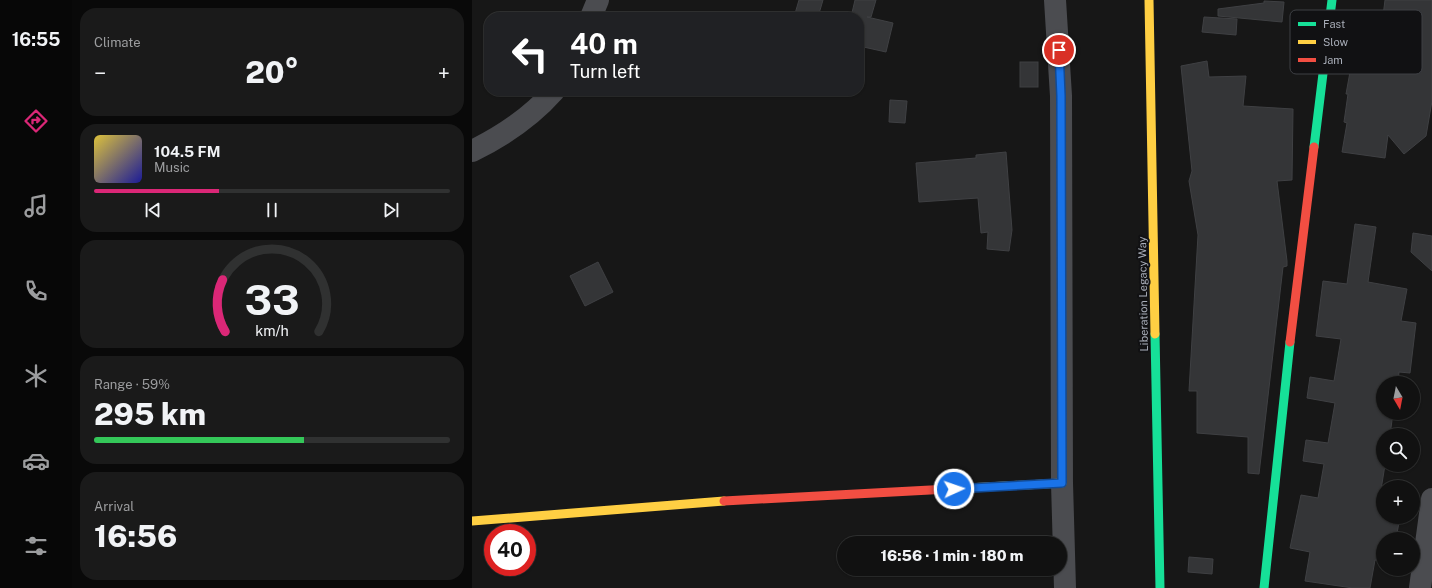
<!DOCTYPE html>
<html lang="en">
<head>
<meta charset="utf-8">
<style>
	body { margin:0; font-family:"Public Sans",sans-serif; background:#1a1a1a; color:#f1f3f6; height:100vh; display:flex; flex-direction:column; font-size:15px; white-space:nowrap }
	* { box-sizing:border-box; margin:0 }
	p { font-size:13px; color:#9c9d9f }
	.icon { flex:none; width:22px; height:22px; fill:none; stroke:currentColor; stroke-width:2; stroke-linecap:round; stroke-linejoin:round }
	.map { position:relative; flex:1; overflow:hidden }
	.side { display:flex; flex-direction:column; gap:8px; padding:8px; background:#090909; width:400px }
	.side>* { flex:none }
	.guide { position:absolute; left:12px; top:12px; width:380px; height:84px; border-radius:16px; box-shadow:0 1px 3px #0004,0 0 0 1px #303131; background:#202124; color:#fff; overflow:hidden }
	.needle { width:26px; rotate:170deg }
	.buttons { position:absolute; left:904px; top:376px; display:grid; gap:8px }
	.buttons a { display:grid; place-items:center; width:44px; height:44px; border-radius:50%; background:#111; box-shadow:0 1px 3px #0004,0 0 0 1px #303131; font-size:20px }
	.speed { position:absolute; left:12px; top:524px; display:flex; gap:8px; font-size:20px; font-weight:700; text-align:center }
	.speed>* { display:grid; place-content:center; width:52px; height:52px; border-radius:50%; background:#111; box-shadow:0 1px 3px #0004,0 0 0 1px #303131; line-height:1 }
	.speed .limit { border:6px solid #d22; background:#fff; color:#111 }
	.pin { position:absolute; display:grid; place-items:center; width:34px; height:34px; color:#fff; margin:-17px; border:2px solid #fff; border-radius:50%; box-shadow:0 1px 4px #0007 }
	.me { position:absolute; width:44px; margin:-22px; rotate:87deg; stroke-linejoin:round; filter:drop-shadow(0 0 3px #0008) }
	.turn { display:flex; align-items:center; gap:14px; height:84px; padding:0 20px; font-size:18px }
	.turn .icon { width:52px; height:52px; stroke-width:2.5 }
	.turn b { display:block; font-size:28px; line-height:34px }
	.big { font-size:30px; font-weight:800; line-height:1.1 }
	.side .widget { flex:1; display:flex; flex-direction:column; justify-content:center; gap:6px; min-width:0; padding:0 14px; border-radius:16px; background:#1a1a1a }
	.side .dial { align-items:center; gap:0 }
	.dial svg { height:104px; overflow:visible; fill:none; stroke:#303131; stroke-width:7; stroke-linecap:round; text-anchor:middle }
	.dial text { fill:#f1f3f6; stroke:none }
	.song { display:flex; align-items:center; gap:12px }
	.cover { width:48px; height:48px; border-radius:6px; background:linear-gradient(135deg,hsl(50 70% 55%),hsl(240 70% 35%)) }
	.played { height:4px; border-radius:2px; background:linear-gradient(90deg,#db2777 35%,#303131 35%) }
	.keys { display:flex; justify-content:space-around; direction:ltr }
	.heat { display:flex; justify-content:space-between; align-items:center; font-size:22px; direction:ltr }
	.charge { height:6px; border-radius:3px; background:linear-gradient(90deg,#34c759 59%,#303131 0) }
	.trip { position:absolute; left:365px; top:536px; width:230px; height:40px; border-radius:20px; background:#111; box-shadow:0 1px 3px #0004,0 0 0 1px #303131; font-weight:800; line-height:40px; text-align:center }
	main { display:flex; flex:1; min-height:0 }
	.menu { display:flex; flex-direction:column; width:72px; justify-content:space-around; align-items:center; background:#070707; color:#9c9d9f }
	.menu .icon { width:28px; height:28px }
	.menu .selected { color:#db2777 }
	.menu b { font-size:18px; color:#f1f3f6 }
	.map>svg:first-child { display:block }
	.building { fill:#343537; stroke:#3f4043 }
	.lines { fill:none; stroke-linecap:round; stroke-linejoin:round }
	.street { stroke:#4b4c50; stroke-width:22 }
	.fast { stroke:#16e098; stroke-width:9 }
	.slow { stroke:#ffcf43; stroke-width:9 }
	.jam { stroke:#f24e42; stroke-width:9 }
	.route-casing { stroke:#114b97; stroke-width:10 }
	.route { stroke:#1a73e8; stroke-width:7 }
	.labels { text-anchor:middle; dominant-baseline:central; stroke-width:4; stroke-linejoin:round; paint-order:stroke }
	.street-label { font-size:11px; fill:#a8adb8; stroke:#111113 }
	.key { fill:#111113; stroke:#3e4045; stroke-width:1 }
	.key-label { font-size:11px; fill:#a8adb8 }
</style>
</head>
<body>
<main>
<nav class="menu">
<b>16:55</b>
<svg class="icon selected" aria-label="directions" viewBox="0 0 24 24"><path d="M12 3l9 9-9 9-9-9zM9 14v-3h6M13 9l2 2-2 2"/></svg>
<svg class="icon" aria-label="music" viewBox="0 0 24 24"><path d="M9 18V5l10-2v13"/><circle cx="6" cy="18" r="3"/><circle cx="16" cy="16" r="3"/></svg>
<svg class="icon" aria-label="phone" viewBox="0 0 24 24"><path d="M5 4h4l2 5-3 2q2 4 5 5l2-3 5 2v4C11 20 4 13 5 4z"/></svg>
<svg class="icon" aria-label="climate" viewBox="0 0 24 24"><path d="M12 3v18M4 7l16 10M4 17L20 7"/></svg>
<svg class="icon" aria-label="car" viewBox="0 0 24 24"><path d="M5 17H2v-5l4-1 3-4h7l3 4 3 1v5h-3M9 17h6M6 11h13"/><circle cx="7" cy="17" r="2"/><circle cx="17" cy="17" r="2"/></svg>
<svg class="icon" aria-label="filters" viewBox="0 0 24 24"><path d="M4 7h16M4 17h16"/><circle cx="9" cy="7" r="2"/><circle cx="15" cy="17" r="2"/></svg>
</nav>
<section class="side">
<div class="widget"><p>Climate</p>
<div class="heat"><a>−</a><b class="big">20°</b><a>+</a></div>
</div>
<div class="widget">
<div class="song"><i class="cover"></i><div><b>104.5 FM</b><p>Music</p></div></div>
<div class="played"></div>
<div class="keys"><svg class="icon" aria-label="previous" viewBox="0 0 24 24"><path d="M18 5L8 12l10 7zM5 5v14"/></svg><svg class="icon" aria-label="pause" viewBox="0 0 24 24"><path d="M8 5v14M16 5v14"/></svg><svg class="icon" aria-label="next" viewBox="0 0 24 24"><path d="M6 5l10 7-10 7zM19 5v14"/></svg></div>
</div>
<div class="widget dial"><svg viewBox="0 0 100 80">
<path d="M14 69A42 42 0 1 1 86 69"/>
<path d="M14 69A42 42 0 0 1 12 29" stroke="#db2777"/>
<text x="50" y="56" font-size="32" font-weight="700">33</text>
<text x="50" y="72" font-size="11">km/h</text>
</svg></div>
<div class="widget"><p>Range · 59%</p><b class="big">295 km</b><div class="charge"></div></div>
<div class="widget"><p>Arrival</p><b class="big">16:56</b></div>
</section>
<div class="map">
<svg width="960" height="588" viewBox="0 0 960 588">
	<rect width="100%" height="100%" fill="#171717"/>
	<g class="building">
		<path d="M 327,0 L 351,0 L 346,17 L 322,17 Z"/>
		<path d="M 383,0 L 404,0 L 399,17 L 395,17 L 421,23 L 414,52 L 387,46 L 387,17 L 379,17 Z"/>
		<path d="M 913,0 L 960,0 L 960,101 L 954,136 L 932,154 L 916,135 L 913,158 L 870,152 L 875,123 L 872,122 L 876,94 L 874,94 L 878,72 L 882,73 L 889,13 L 911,16 Z"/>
		<path d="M 792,1 L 812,2 L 810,22 L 746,16 L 746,9 L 792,3 Z"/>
		<path d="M 732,17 L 765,19 L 764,35 L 730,32 Z"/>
		<path d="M 735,61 L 737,77 L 774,76 L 771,106 L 821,109 L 820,180 L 805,181 L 815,261 L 815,266 L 811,267 L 787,474 L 776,473 L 776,437 L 725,433 L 725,391 L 717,391 L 726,235 L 717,181 L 720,171 L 709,66 Z"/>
		<rect x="548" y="62" width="18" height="25"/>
		<path d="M 418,100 L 435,101 L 433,123 L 417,122 Z"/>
		<path d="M 534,152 L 540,230 L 537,251 L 515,249 L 516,232 L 509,233 L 506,198 L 447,202 L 444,163 L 504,158 L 504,155 Z"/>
		<path d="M 883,224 L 904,227 L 896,282 L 935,289 L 929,321 L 944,323 L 938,373 L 927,372 L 926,383 L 911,383 L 911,413 L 921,413 L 918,435 L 911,435 L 911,465 L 913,465 L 907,502 L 911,503 L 911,517 L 928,517 L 924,539 L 911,539 L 911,561 L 903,560 L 898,588 L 881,588 L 833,581 L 838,552 L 818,548 L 829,495 L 846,498 L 852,464 L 831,461 L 834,440 L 856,443 L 863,403 L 835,398 L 838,377 L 862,381 L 869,339 L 844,336 L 851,281 L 875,284 Z"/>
		<path d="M 941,233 L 960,236 L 960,271 L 939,252 Z"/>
		<path d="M 126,262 L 141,292 L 113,306 L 98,276 Z"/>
		<path d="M 717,557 L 741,559 L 740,574 L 716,572 Z"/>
	</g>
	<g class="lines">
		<g class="street">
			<path d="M 583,0 L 589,96 L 590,483 L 593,588"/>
			<path d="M 119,17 L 126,0"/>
			<path d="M 0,151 C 31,136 59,117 82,91"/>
			<path d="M 948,588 L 960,499"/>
		</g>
		<g class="fast">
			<path d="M 842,147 L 860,0"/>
			<path d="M 683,334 L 688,588"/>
			<path d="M 792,588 L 818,342"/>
		</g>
		<g class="slow">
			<path d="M 677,0 L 683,334"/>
			<path d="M 477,489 L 590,483"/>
			<path d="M 0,521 L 252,501"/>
		</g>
		<g class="jam">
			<path d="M 818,342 L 842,147"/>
			<path d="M 252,501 L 477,489"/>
		</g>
	</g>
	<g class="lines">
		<g class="route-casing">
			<path id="route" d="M 482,489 L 590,483 L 589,96 L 587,50"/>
		</g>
		<use href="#route" class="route"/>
	</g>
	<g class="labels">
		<g class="street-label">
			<text transform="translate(671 294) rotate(-91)">Liberation Legacy Way</text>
		</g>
	</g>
	<rect x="818" y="10" width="132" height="64" rx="6" class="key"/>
	<rect x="826" y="22" width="18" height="4" fill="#16e098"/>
	<rect x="826" y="40" width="18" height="4" fill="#ffcf43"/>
	<rect x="826" y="58" width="18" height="4" fill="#f24e42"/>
	<g class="key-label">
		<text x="851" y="28">Fast</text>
		<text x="851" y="46">Slow</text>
		<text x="851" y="64">Jam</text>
	</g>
</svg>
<div class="buttons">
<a><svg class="needle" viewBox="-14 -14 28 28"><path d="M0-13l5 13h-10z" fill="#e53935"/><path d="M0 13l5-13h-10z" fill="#9c9d9f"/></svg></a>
<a><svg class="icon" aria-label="search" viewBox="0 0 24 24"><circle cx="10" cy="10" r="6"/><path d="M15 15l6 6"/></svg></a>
<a>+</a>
<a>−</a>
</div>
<div class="speed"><div class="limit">40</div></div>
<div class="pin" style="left:587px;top:50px;background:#d93025"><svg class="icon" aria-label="arrive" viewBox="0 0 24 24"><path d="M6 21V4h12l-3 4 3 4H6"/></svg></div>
<svg class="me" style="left:482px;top:489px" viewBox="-20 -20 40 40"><circle r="17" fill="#1a73e8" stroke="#fff" stroke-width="3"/><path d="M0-11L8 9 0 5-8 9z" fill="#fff"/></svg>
<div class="trip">16:56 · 1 min · 180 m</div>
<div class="guide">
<div class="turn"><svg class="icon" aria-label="left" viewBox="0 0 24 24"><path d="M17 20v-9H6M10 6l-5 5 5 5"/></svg><div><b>40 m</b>Turn left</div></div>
</div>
</div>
</main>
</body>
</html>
